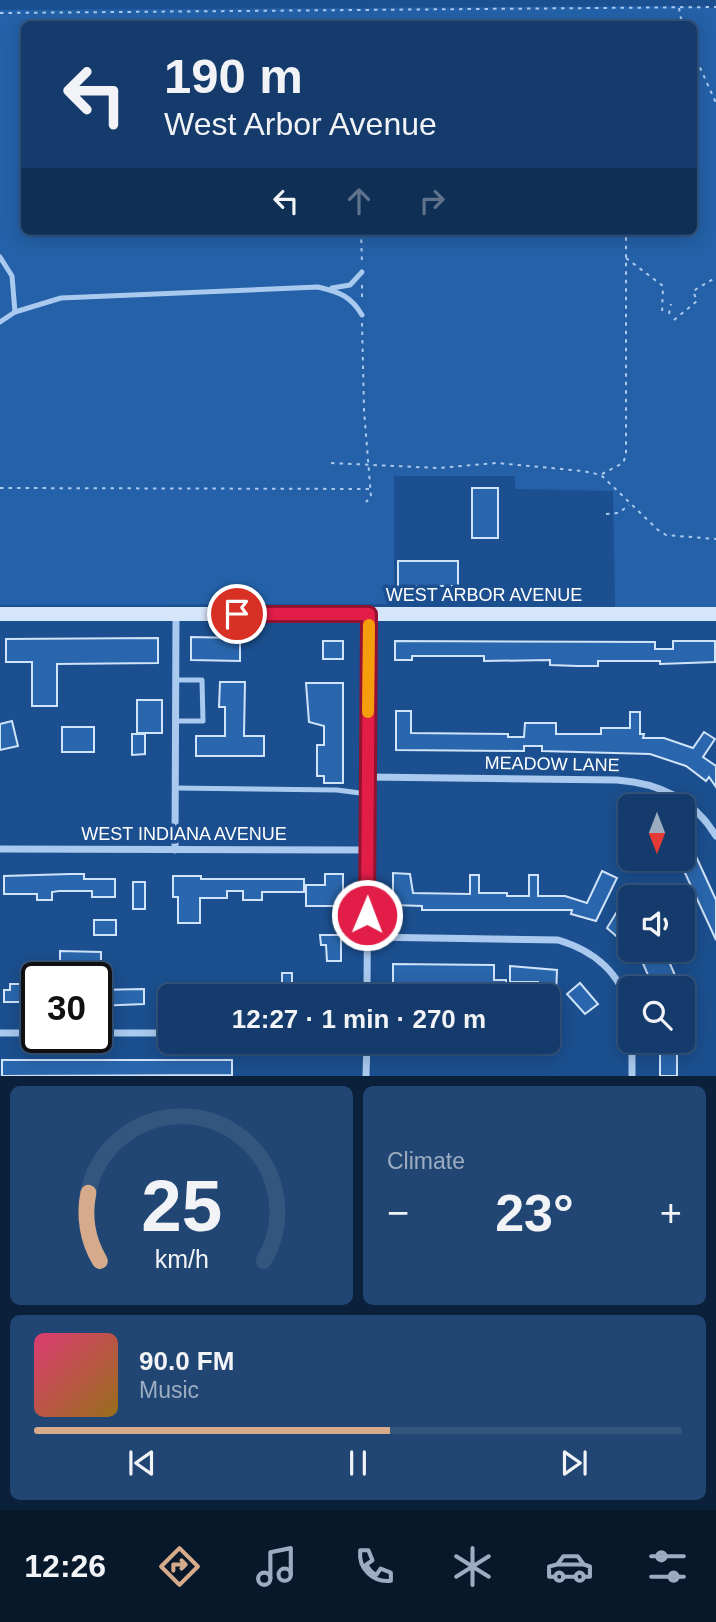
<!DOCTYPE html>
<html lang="en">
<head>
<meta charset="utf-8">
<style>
	body { margin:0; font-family:Arial,sans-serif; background:#214673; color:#f1f3f6; height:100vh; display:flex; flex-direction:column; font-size:26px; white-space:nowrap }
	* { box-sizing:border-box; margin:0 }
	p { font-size:23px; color:#9dadc1 }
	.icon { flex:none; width:38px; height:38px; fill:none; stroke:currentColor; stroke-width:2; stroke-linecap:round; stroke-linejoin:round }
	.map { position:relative; height:1076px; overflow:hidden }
	.sheet { display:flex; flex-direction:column; gap:10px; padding:10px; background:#0b203b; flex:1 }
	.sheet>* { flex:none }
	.top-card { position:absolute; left:21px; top:21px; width:676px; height:214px; border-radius:10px; box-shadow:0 4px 18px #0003,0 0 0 2px #33557e; background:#143b6b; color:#f1f3f6; overflow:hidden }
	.needle { width:46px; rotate:180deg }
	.tools { position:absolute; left:618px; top:794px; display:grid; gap:14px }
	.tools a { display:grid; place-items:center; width:77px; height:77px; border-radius:10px; background:#143b6b; box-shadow:0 4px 18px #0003,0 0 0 2px #33557e; font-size:35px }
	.speed { position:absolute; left:21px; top:962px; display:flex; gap:14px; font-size:35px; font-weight:700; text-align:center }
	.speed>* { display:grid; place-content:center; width:91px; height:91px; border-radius:50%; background:#143b6b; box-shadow:0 4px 18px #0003,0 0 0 2px #33557e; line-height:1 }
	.speed .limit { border:4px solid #111; border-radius:10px; background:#fff; color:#111 }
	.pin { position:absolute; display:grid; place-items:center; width:60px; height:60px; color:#fff; margin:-30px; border:4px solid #fff; border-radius:50%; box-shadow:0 2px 7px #0007 }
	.me { position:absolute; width:77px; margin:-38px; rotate:1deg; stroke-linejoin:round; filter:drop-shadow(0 0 5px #0008) }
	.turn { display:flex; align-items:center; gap:24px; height:147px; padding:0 28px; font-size:32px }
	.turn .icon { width:91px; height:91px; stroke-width:2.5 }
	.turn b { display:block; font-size:49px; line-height:60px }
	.lanes { display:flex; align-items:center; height:66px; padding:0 28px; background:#0003; justify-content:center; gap:35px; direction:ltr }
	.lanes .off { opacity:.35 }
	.big { font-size:52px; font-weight:600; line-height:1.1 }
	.sheet .widget { flex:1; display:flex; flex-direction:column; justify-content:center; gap:10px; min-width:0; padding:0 24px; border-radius:10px; background:#214673 }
	.sheet .dial { align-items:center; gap:0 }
	.dial svg { height:182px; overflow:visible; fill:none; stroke:#33557e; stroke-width:7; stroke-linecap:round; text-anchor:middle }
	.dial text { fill:#f1f3f6; stroke:none }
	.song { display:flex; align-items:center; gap:21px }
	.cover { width:84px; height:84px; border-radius:10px; background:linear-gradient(135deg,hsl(340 70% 55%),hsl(40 70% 35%)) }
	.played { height:7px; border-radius:4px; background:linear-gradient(90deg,#d6ab8b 55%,#33557e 55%) }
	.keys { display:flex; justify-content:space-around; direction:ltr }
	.heat { display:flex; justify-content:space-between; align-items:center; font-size:38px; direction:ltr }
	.sheet .tiles { flex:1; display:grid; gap:10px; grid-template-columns:1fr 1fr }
	.widget:last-child { grid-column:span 2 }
	.trip { position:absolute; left:158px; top:984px; width:402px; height:70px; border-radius:10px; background:#143b6b; box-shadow:0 4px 18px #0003,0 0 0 2px #33557e; font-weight:600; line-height:70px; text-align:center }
	.tabs { display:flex; height:112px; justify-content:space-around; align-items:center; background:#08182b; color:#9dadc1 }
	.tabs .icon { width:49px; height:49px }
	.tabs .on { color:#d6ab8b }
	.tabs b { font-size:32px; color:#f1f3f6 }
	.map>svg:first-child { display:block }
	.green { fill:#2461a8; fill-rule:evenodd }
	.building { fill:#2a66ad; stroke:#cfe3fa; stroke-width:2 }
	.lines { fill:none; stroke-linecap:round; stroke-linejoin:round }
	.path { stroke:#a9c9ee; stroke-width:2; stroke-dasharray:3.5 5; stroke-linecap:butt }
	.lane { stroke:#a9c9ee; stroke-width:5 }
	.street { stroke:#a9c9ee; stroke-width:7 }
	.secondary { stroke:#d6e6fa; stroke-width:14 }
	.route-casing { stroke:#92132f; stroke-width:18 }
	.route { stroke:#e11d48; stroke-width:12 }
	.slow { stroke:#f59e0b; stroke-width:12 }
	.labels { text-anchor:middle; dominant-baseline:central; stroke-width:7; stroke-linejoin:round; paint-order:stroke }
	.street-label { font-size:18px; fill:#fff; stroke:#1b4f8f }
</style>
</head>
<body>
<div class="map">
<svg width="716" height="1076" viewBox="0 0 716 1076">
	<rect width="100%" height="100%" fill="#1b4f8f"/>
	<path class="green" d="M 676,6 L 716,8 L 716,613 L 615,611 L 613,491 L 515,489 L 515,476 L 394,476 L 394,604 L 0,605 L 0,10 ZM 24,24 L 693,24 L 693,231 L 24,231 Z"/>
	<g class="building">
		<rect x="472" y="488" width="26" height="50"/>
		<rect x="398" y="561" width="60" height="25"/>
		<path d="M 191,637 L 240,638 L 240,661 L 191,660 Z"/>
		<path d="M 158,638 L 158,663 L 57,664 L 57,706 L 32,706 L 32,662 L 6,662 L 6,639 Z"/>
		<rect x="323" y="641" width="20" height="18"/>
		<path d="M 395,641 L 655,642 L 655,649 L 673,649 L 673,641 L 715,641 L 715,662 L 660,664 L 660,661 L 598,661 L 598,666 L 578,666 L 550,665 L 550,660 L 484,661 L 484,656 L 412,656 L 412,660 L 395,660 Z"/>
		<path d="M 220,682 L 245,682 L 244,736 L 264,736 L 264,756 L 196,756 L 196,736 L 225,736 L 225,707 L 219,707 Z"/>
		<path d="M 306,683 L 343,683 L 343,783 L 324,783 L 324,776 L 317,776 L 317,745 L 324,745 L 324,726 L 309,722 Z"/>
		<rect x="137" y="700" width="25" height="33"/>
		<path d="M 396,711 L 411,711 L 411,733 L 508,734 L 508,737 L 524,737 L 525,723 L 556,723 L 556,734 L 601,734 L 601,728 L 630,728 L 630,712 L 640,712 L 640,734 L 644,734 L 643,738 L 664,738 L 693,748 L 704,732 L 715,739 L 703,757 L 716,766 L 716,787 L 709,777 L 706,781 L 686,766 L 650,754 L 542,751 L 542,746 L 524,746 L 524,751 L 396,750 Z"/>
		<path d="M 12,721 L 18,746 L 0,750 L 0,724 Z"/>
		<rect x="62" y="727" width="32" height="25"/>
		<path d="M 132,734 L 145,734 L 145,754 L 132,755 Z"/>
		<path d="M 694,852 L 716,900 L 716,940 L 679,860 Z"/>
		<path d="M 602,871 L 617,878 L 596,921 L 571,914 L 572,910 L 422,910 L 422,906 L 393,905 L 393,873 L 410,874 L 413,893 L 470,894 L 470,875 L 479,875 L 479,893 L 507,893 L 507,896 L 529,896 L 529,875 L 538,875 L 538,896 L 565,896 L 587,903 Z"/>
		<path d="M 70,874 L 84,874 L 84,879 L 115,879 L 115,897 L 92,897 L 92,891 L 59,891 L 52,892 L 52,900 L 37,900 L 37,894 L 4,894 L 4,876 Z"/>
		<path d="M 325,874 L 343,874 L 343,906 L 306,906 L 306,885 L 325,885 Z"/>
		<path d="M 173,876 L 201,876 L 201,879 L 304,879 L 304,892 L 262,892 L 262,900 L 243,900 L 243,891 L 227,891 L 227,898 L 200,898 L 200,923 L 178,923 L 178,897 L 173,897 Z"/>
		<rect x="133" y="882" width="12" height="27"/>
		<path d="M 632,887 L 649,898 L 630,898 L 630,948 L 607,928 Z"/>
		<rect x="94" y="920" width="22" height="15"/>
		<path d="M 320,935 L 341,935 L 341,961 L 327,961 L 326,945 L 321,945 Z"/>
		<path d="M 632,950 L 680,950 L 667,957 L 681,989 L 654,989 L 642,961 Z"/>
		<path d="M 60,951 L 101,952 L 101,969 L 60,966 Z"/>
		<path d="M 393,964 L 494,965 L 494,980 L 506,980 L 506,996 L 480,996 L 480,985 L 463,985 L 463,992 L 450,992 L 450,988 L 407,988 L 407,996 L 393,996 Z"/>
		<path d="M 510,966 L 557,970 L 556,997 L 538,996 L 538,982 L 510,982 Z"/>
		<path d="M 282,973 L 292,973 L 292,996 L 272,996 L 272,984 L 282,984 Z"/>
		<path d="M 580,983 L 598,1004 L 585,1014 L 567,994 Z"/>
		<path d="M 10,984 L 37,984 L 37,1002 L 4,1002 L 4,990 L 10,990 Z"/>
		<path d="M 144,989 L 144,1004 L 96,1006 L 96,990 Z"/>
		<rect x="660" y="1052" width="17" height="24"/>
		<path d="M 2,1060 L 232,1060 L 232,1075 L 2,1076 Z"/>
	</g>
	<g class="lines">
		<g class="path">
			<path d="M 679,8 L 682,24"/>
			<path d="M 0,13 L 716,7"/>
			<path d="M 693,52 L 716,103"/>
			<path d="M 361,231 L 362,265"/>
			<path d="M 626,258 L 663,286 L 662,314"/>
			<path d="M 362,285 L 362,300"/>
			<path d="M 669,314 L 671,304"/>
			<path d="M 674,320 L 697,301 L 693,291 L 715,278"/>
			<path d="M 362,323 L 364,410 L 371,497 L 366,502"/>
			<path d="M 331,463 L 438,468 L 497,463 L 583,471 L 601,475 L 658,530 L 666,535 L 716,539"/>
			<path d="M 602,474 L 623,463 L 626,455 L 626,231"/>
			<path d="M 0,488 L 371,489"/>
			<path d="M 606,514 L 619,513 L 629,505"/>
		</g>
		<g class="lane">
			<path d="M 0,257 L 12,276 L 15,312"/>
			<path d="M 332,288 L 350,285 L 362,272"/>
			<path d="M 0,322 L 15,312 L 61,298 L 318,287 C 339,292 351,296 362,315"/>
			<path d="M 176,721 L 203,721 L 202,680 L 176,680"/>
			<path d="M 175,788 L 337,790 L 368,794"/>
		</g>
		<g class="street">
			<path d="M 368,777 L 617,780 C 658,783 694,799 716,836"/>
			<path d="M 0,849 L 368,850"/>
			<path d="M 175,850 L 176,614"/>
			<path d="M 367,937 L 558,940 C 595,951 620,972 630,1010"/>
			<path d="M 367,996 L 369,614"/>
			<path d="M 0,1033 L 37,1033"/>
			<path d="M 96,1033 L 170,1033"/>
			<path d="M 632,1041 L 632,1076"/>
			<path d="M 366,1076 L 367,1041"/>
		</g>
		<path class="secondary" d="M 0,614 L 716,614"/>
	</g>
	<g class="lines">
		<g class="route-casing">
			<path id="route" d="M 237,614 L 369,614 L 367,915"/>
		</g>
		<use href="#route" class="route"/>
		<path class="slow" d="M 368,712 L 369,625"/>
	</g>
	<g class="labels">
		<g class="street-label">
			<text x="484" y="595">WEST ARBOR AVENUE</text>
			<text transform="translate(552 764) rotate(1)">MEADOW LANE</text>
			<text x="184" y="834">WEST INDIANA AVENUE</text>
		</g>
	</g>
</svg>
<div class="tools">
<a><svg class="needle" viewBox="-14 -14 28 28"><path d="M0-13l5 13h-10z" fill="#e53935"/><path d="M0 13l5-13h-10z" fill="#9dadc1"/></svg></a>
<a><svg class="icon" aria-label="sound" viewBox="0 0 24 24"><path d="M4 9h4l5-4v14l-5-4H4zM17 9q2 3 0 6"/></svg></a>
<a><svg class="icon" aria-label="search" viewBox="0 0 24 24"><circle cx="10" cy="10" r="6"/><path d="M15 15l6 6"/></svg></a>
</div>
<div class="speed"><div class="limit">30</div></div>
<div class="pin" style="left:237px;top:614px;background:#d93025"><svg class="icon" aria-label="arrive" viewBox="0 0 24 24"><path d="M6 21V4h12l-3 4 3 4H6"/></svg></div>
<svg class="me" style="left:367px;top:915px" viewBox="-20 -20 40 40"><circle r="17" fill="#e11d48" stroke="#fff" stroke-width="3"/><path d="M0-11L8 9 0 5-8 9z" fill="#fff"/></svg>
<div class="trip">12:27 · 1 min · 270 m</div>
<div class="top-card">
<div class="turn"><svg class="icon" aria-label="left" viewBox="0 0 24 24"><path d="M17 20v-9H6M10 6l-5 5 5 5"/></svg><div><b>190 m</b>West Arbor Avenue</div></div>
<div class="lanes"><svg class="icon" aria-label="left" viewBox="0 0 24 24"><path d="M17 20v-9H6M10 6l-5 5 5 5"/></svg><svg class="icon off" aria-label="ahead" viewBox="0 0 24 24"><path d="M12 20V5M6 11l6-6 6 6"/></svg><svg class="icon off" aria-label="right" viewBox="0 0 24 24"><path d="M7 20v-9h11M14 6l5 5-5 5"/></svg></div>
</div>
</div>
<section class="sheet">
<div class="tiles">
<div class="widget dial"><svg viewBox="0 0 100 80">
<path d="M14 69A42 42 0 1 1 86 69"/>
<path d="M14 69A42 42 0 0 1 9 39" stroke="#d6ab8b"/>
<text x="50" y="56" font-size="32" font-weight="700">25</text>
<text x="50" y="72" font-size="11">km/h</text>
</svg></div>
<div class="widget"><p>Climate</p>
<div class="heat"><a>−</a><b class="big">23°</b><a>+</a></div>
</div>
<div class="widget">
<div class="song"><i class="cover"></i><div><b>90.0 FM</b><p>Music</p></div></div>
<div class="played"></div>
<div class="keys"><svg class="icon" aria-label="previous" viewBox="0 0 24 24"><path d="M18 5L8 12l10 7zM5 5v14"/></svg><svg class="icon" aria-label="pause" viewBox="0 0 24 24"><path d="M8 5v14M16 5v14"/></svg><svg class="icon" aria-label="next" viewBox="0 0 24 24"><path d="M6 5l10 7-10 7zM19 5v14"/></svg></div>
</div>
</div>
</section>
<nav class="tabs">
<b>12:26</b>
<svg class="icon on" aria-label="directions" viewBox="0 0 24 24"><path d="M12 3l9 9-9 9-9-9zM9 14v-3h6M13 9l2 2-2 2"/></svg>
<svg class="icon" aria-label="music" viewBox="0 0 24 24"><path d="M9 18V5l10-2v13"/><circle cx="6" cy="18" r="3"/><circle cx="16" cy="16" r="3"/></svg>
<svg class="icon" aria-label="phone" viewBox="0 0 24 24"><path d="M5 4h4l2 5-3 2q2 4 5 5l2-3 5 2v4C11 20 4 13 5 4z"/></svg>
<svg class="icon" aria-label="climate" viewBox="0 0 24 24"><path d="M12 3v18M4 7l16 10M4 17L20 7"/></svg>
<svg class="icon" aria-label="car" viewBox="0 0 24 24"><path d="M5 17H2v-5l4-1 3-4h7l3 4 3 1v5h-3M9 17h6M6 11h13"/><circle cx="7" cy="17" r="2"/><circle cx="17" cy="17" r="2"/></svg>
<svg class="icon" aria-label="filters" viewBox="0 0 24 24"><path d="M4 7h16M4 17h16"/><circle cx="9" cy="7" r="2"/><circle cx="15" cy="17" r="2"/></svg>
</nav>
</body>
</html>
